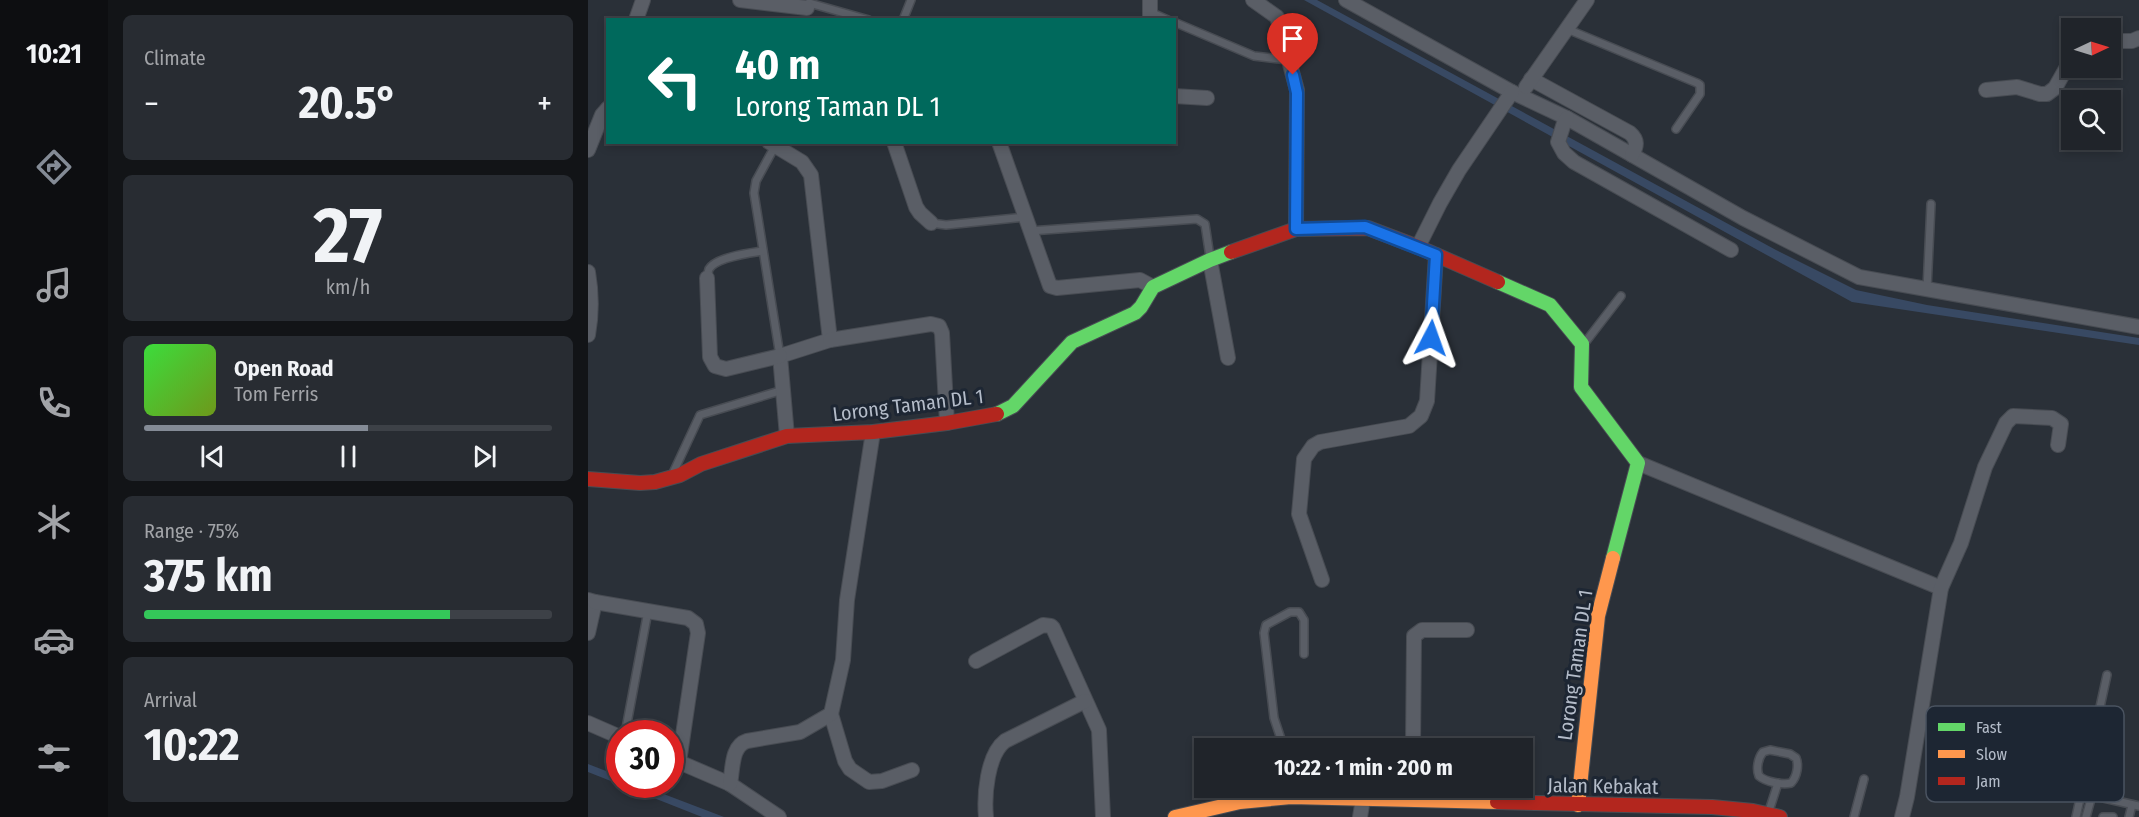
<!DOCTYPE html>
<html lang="en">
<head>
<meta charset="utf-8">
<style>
	body { margin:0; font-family:"Fira Sans Condensed",sans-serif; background:#282c32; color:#f1f3f6; height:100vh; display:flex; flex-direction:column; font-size:22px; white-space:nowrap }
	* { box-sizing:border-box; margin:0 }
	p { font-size:20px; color:#a2a4a8 }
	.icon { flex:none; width:33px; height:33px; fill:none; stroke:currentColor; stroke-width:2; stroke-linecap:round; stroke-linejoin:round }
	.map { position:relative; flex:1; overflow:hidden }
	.drawer { display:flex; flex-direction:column; gap:15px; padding:15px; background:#121417; width:480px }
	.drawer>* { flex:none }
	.banner { position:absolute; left:18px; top:18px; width:570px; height:126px; border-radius:0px; box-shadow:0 3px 9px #0003,0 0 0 2px #3d4147; background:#00695c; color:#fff; overflow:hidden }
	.needle { width:39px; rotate:86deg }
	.tools { position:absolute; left:1473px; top:18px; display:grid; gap:12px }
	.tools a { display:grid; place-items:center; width:60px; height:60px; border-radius:0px; background:#20242a; box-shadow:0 3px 9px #0003,0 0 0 2px #3d4147; font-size:30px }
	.speed { position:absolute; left:18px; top:720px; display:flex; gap:12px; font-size:30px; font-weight:700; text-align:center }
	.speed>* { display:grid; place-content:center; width:78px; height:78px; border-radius:50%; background:#20242a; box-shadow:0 3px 9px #0003,0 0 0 2px #3d4147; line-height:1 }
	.speed .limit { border:9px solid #d22; background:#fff; color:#111 }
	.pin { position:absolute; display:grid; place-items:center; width:51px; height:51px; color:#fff; margin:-62px -26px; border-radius:50% 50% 50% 0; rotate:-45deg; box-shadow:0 0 6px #0007 }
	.pin .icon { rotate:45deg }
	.me { position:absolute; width:66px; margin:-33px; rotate:4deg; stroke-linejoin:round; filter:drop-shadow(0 0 4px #0008) }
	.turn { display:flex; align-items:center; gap:21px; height:126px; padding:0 30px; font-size:27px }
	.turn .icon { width:78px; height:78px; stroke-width:2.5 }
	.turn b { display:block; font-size:42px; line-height:51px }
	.big { font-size:45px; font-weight:700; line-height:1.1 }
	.drawer .widget { flex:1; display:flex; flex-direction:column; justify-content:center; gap:9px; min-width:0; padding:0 21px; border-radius:9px; background:#282c32 }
	.drawer .dial { align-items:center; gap:0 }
	.dial b { font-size:78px; line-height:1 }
	.song { display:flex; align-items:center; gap:18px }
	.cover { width:72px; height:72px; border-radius:9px; background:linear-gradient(135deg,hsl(120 70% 55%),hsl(80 70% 35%)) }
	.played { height:6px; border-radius:3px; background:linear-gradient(90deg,#848b96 55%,#3d4147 55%) }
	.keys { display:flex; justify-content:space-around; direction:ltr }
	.heat { display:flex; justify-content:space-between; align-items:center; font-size:33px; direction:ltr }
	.charge { height:9px; border-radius:4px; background:linear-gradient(90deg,#34c759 75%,#3d4147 0) }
	.trip { position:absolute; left:606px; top:738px; width:339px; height:60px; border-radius:0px; background:#20242a; box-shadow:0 3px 9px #0003,0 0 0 2px #3d4147; font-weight:700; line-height:60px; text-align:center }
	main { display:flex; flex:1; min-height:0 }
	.menu { display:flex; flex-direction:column; width:108px; justify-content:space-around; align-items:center; background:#0d0e11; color:#a2a4a8 }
	.menu .icon { width:42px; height:42px }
	.menu .on { color:#848b96 }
	.menu b { font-size:27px; color:#f1f3f6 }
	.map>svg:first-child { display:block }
	.water { fill:#384963 }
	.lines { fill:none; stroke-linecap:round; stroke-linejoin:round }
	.lane-casing { stroke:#484c53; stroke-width:10 }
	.street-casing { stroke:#484c53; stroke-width:16 }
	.fast-casing { stroke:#484c53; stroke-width:16 }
	.slow-casing { stroke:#484c53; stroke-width:16 }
	.jam-casing { stroke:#484c53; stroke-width:16 }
	.lane { stroke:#5a5e66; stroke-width:7 }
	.street { stroke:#5a5e66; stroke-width:14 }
	.fast { stroke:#63d668; stroke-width:14 }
	.slow { stroke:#ff974d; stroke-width:14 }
	.jam { stroke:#b3261e; stroke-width:14 }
	.route-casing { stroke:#114b97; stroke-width:15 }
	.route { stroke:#1a73e8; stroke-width:10 }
	.labels { text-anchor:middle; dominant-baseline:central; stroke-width:6; stroke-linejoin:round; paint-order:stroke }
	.street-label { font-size:20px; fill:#b4bcc9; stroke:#1d2633 }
	.key { fill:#1d2633; stroke:#4a5360; stroke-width:1.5 }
	.key-label { font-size:16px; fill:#b4bcc9 }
</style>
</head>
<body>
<main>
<nav class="menu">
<b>10:21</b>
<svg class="icon on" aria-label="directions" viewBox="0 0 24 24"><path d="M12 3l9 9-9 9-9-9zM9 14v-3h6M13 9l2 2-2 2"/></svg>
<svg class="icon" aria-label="music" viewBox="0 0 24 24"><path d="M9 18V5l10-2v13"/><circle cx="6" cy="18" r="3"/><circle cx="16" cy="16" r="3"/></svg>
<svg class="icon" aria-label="phone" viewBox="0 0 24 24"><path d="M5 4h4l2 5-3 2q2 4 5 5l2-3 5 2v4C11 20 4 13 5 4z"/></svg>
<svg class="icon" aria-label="climate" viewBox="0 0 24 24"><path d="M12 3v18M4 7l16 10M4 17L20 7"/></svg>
<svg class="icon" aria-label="car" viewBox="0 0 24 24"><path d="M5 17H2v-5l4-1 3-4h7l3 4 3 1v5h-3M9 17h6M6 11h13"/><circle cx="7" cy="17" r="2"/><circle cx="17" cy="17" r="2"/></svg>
<svg class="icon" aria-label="filters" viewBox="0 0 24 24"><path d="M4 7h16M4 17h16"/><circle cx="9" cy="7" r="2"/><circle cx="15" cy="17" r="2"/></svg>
</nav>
<section class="drawer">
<div class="widget"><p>Climate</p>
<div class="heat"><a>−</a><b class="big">20.5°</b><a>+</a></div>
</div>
<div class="widget dial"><b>27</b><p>km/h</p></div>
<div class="widget">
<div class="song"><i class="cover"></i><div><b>Open Road</b><p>Tom Ferris</p></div></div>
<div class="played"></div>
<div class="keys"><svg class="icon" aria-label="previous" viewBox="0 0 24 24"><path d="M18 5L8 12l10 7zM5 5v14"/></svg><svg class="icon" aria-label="pause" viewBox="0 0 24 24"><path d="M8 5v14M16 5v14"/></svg><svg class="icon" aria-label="next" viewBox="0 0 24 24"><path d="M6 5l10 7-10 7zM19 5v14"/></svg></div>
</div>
<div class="widget"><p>Range · 75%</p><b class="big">375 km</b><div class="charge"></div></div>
<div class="widget"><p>Arrival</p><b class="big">10:22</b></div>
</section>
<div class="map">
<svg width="1551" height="817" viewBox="0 0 1551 817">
	<rect width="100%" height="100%" fill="#2a3038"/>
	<g class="water">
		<path d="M 716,0 L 729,0 L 1188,250 L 1268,290 L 1339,305 L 1551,338 L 1551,345 L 1264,302 Z"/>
		<path d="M 0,764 L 31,776 L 32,784 L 52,785 L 136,817 L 114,817 L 0,772 Z"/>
	</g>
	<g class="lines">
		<g class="lane-casing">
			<g id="lane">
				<path d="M 221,3 L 281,20"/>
				<path d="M 562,12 L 580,20"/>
				<path d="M 315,20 L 323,0"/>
				<path d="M 586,22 L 666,56 L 700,60"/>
				<path d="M 979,29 L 1109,83 L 1112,85 L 1112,94 L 1088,129"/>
				<path d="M 187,146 L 168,181 L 166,193 L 192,356"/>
				<path d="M 343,223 L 358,225 L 437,217"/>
				<path d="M 442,231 L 609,219 L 617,224 L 622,257"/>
				<path d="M 119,278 C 120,275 120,272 121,269 C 128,257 162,253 175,251"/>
				<path d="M 1339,289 L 1343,204"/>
				<path d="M 996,344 L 1033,296"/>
				<path d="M 85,473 L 112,415 L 195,390"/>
				<path d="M 37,734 L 60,611"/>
				<path d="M 696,748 L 686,718 L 676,633 L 678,625 L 702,612 L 711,612 L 716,620 L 716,654"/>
				<path d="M 1182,750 L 1202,754 L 1208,758 C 1211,765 1209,777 1203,783 C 1194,785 1178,782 1171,776 C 1168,769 1170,758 1175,752 Z"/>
				<path d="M 1180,814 L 1190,783"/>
				<path d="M 1266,817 L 1276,779"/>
				<path d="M 1488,817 L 1519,675"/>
				<path d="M 1498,817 L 1503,799 L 1507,796 L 1551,806"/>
				<path d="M 1515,817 L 1525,817"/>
				<path d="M 1541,817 L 1544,805"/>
			</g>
		</g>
		<g class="street-casing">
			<g id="street">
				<path d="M 152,0 L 219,8"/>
				<path d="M 665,0 L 689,17 L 709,90 L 708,229"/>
				<path d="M 758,0 L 924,92 L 979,118 L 1155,218 L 1271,277 L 1551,327"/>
				<path d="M 48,20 L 55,0"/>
				<path d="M 562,20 L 562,0"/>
				<path d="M 1522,41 L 1544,41 L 1551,38"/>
				<path d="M 943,79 L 1042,133 C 1050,140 1049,146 1044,155"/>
				<path d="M 938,87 L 999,0"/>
				<path d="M 1398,90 L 1429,87 L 1452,94 L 1459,94 L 1467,88 L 1484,58"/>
				<path d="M 586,96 L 619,98"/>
				<path d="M 979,118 L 976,123 L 970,142 L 976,153 L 986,162 L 1143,250"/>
				<path d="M 181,142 L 214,162 L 223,175 L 242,340 L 192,356 L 199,436"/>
				<path d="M 306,142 L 328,207 L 332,213 L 343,223"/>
				<path d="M 411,142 L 462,286 L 469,288 L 552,280 L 565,287"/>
				<path d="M 0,150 L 14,115 L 20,108"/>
				<path d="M 830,247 L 852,203 L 871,170 L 924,92"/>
				<path d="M 622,260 L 640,358"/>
				<path d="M 0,272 C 4,295 4,313 0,335"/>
				<path d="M 119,278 L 122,357 L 127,366 L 138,369 L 192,356"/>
				<path d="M 242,340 L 343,324 L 351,326 L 354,333 L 359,423"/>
				<path d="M 1050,463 L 1353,588"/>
				<path d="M 734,580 L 711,514 L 716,459 L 725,446 L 732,442 L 821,426 L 833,416 L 839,401 L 848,255"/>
				<path d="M 0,600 L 7,602 L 0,633"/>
				<path d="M 7,602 L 100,618 L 108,624 L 110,633 L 91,762"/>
				<path d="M 388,661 L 455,625 L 463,626 L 465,628 L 511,730 L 515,817"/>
				<path d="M 243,714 L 257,761 L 262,769 L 281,782 L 294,781 L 324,770"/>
				<path d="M 0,723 L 32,737"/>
				<path d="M 825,748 L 826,636 L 834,630 L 879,630"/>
				<path d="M 84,759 L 142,784 L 191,817"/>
				<path d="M 142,784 C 145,769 143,746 159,741 L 212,732 L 243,714 L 255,660 L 259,600 L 285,432"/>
				<path d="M 398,817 C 396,796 399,755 417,741 L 497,701"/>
				<path d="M 772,817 L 775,799"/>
				<path d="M 1314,817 L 1319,797 L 1353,588 L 1373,543 L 1397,467 L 1418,423 L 1425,416 L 1464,418 L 1473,424 L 1470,445"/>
			</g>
		</g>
		<g class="fast-casing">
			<g id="fast">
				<path d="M 910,282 L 962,305 L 994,344 L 993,387 L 1050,463 L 1025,558"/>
				<path d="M 409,414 L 425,406 L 484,342 L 547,313 L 553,307 L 565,287 L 622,260 L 643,252"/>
			</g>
		</g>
		<g class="slow-casing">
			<g id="slow">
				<path d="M 990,805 L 1010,616 L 1025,558"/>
				<path d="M 587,817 L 652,802 L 703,797 L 909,802"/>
			</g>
		</g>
		<g class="jam-casing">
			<g id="jam">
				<path d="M 643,252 L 708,229 L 780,228 L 830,247 L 910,282"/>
				<path d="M 0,479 L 52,483 L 67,482 L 92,475 L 113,464 L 199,436 L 285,432 L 359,423 L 409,414"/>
				<path d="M 909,802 L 1124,807 L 1165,811 L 1192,817"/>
			</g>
		</g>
		<use href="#lane" class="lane"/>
		<use href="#street" class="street"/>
		<use href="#fast" class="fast"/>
		<use href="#slow" class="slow"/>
		<use href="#jam" class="jam"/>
	</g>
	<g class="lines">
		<g class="route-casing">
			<path id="route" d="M 705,75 L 709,93 L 708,229 L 777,227 L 848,255 L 843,338"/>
		</g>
		<use href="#route" class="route"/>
	</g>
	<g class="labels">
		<g class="street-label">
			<text transform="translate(320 405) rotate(-7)">Lorong Taman DL 1</text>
			<text transform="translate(987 665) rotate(-82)">Lorong Taman DL 1</text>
			<text transform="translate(1015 786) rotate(1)">Jalan Kebakat</text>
		</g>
	</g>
	<rect x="1338" y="706" width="198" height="96" rx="9" class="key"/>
	<rect x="1350" y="723" width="27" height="8" fill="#63d668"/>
	<rect x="1350" y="750" width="27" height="8" fill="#ff974d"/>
	<rect x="1350" y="777" width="27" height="8" fill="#b3261e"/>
	<g class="key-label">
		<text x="1388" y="733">Fast</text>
		<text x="1388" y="760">Slow</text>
		<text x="1388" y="787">Jam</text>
	</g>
</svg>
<div class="tools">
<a><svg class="needle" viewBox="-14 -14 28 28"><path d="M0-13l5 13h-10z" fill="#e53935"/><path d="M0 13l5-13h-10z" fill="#a2a4a8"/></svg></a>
<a><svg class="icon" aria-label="search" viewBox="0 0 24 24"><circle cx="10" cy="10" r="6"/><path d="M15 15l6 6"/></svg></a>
</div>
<div class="speed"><div class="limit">30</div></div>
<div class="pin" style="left:705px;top:75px;background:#d93025"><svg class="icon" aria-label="arrive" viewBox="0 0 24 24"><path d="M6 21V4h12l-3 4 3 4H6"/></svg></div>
<svg class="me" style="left:843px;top:338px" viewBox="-20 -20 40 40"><path d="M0-17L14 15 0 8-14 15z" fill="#1a73e8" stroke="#fff" stroke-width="4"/></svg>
<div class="trip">10:22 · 1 min · 200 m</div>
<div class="banner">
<div class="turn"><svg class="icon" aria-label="left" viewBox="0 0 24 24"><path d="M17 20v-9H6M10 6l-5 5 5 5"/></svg><div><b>40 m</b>Lorong Taman DL 1</div></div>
</div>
</div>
</main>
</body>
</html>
